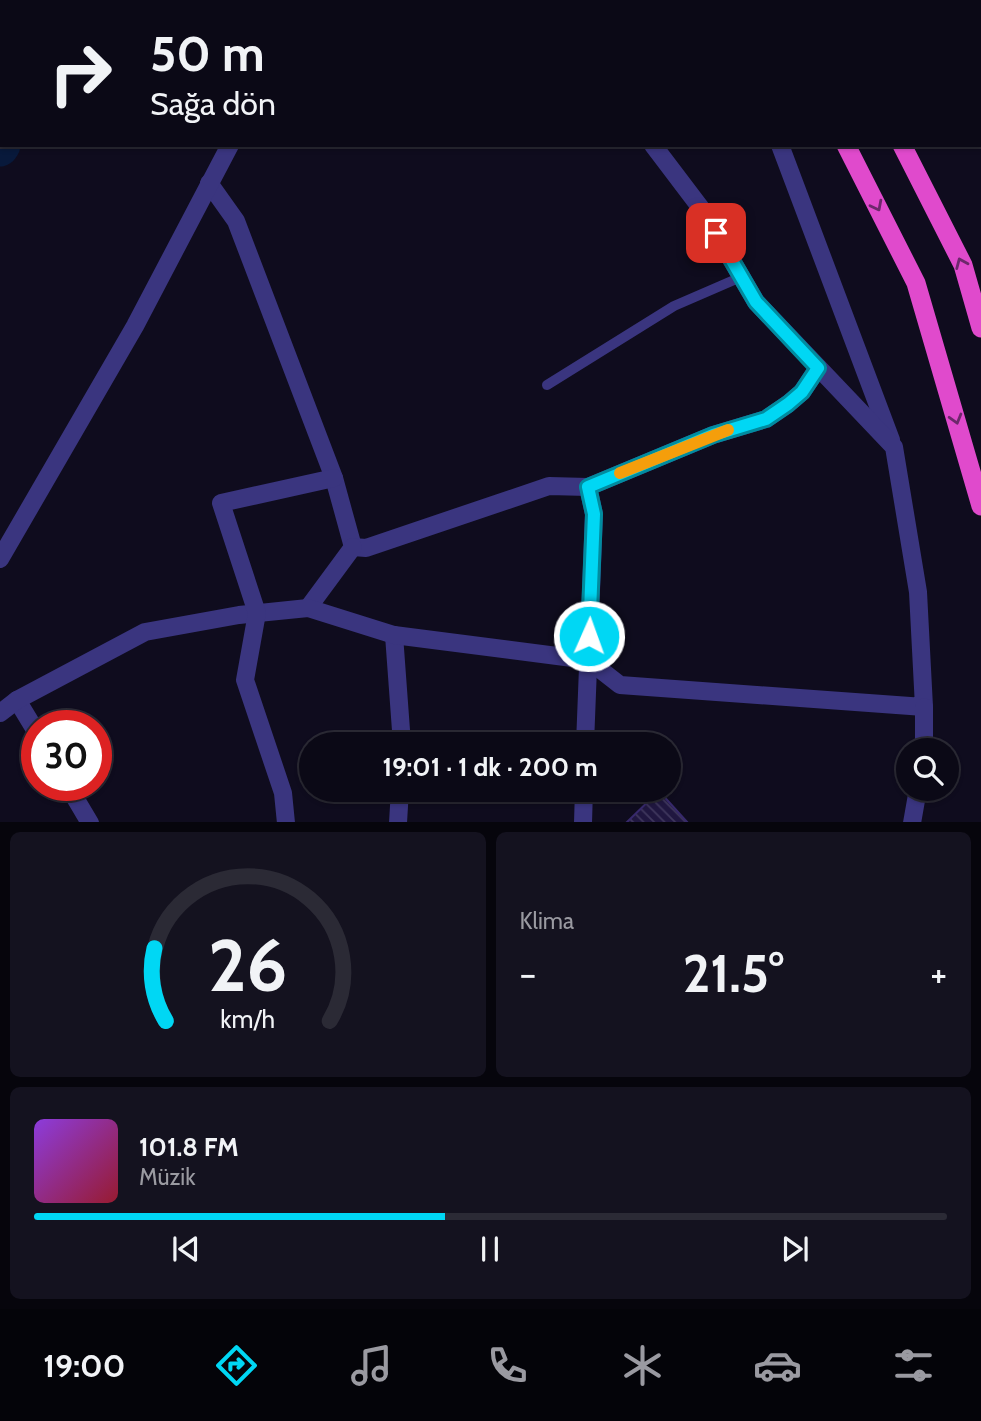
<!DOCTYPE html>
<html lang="tr">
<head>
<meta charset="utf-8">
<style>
	body { margin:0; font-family:Cabin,sans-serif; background:#14121f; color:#f1f3f6; height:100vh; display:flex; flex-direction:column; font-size:26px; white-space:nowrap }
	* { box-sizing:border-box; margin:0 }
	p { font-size:23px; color:#9a9aa1 }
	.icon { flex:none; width:38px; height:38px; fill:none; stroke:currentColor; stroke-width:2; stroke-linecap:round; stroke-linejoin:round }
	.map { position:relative; height:822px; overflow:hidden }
	.panel { display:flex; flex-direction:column; gap:10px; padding:10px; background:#06050c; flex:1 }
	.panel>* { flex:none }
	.top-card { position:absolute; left:0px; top:0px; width:982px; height:147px; box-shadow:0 2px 5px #0004,0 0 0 2px #2b2a35; background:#0b0916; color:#f1f3f6; overflow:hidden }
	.tools { position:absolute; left:896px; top:738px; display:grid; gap:14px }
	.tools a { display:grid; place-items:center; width:63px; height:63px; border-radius:50%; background:#0b0916; box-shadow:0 2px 5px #0004,0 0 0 2px #2b2a35; font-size:35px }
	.speed { position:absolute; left:21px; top:710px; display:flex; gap:14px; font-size:35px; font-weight:700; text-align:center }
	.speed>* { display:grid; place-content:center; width:91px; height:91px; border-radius:50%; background:#0b0916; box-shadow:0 2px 5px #0004,0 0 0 2px #2b2a35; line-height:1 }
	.speed .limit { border:10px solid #d22; background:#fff; color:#111 }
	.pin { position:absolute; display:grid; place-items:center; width:60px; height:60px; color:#fff; margin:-30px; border-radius:14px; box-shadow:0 4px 10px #0006 }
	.me { position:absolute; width:77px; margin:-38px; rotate:2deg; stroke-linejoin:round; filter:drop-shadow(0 0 5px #0008) }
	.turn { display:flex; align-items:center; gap:24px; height:147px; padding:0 35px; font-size:32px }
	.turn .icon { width:91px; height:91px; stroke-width:2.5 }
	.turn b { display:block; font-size:49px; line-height:60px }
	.big { font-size:52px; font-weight:800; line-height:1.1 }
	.panel .widget { flex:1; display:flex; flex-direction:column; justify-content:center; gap:10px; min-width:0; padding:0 24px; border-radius:10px; background:#14121f }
	.panel .dial { align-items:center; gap:0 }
	.dial svg { height:182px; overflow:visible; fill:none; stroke:#2b2a35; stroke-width:7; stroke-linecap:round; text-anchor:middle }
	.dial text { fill:#f1f3f6; stroke:none }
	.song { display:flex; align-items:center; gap:21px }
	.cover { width:84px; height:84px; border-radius:10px; background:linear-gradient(135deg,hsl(270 70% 55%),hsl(350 70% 35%)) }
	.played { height:7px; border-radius:4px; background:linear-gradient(90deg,#00d7f4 45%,#2b2a35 45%) }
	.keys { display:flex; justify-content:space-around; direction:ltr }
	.heat { display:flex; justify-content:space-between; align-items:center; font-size:38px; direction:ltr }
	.panel .tiles { flex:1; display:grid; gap:10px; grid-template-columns:1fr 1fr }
	.widget:last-child { grid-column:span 2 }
	.trip { position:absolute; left:299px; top:732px; width:382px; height:70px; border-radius:35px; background:#0b0916; box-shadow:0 2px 5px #0004,0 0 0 2px #2b2a35; font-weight:800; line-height:70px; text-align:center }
	.dock { display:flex; height:112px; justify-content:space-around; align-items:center; background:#040409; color:#9a9aa1 }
	.dock .icon { width:49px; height:49px }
	.dock .current { color:#00d7f4 }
	.dock b { font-size:32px; color:#f1f3f6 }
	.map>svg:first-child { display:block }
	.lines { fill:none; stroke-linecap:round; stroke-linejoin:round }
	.river { stroke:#08193b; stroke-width:37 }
	.building { fill:url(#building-back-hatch); stroke:#37296c; stroke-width:2 }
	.service { stroke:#3a357f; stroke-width:10 }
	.minor { stroke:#3a357f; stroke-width:18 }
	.tertiary { stroke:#3a357f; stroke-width:18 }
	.trunk { stroke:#e04acc; stroke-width:19 }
	.oneway { stroke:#6d286c }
	.route-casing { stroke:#008c9f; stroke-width:18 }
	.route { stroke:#00d7f4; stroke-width:12 }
	.slow { stroke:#f59e0b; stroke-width:12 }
</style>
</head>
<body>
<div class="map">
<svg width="981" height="823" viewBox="0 0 981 823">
	<defs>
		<pattern id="building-back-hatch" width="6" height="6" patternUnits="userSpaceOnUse" patternTransform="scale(1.75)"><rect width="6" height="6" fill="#201740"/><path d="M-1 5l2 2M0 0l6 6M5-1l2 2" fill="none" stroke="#3f375d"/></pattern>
	</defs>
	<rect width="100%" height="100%" fill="#0f0c1e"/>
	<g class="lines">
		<g class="river">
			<path d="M 91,2 L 92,0"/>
			<path d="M 0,148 L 2,145"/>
		</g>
	</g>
	<path class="building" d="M 659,791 L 688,823 L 626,823 Z"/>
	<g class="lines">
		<path class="service" d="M 547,385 L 674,306 L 741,277"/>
		<g class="minor">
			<path d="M 543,0 L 544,2"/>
			<path d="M 705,0 L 706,2"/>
			<path d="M 313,2 L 314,0"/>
			<path d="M 506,2 L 510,0"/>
			<path d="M 780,145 L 891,440"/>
			<path d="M 209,183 L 236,221 L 334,478 L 353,547"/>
			<path d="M 353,547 L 366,548 L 549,486 L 588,487"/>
			<path d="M 0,559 L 135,326 L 230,145"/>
			<path d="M 308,608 L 353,547"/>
			<path d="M 394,635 L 402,744"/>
			<path d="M 17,700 L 37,733"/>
			<path d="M 0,713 L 17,700 L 145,632 L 239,615 L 308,608 L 394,635 L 588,660 L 620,685 L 924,707 L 918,592 L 894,447 L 756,302 L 703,211 L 653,145"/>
			<path d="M 585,744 L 594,514 L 588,487 L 713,435 L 766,419 L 788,404 L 802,392 L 818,368"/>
			<path d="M 68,786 L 90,823"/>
			<path d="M 286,823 L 283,793 L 245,680 L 257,613 L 221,503 L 334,478"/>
			<path d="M 398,823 L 400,789"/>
			<path d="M 583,823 L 584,789"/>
		</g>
		<g class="tertiary">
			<path d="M 924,707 L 924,751"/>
			<path d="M 912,823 L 918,789"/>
		</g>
		<g class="trunk">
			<path d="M 767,0 L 768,2"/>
			<path d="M 827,0 L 828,2"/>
			<path d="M 846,145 L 916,283 L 981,506"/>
			<path d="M 902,145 L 963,265 L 981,328"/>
		</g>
	</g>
	<defs><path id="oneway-chevron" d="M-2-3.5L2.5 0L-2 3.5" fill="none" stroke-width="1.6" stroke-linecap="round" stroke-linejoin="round" transform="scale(1.75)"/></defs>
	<g class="oneway">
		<use href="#oneway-chevron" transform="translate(877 206) rotate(63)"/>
		<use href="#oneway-chevron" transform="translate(961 263) rotate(-113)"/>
		<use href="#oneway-chevron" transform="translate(956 419) rotate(74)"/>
	</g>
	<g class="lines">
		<g class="route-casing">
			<path id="route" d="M 589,636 L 594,514 L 588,487 L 713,435 L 766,419 L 788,404 L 802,392 L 818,368 L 756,302 L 716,233"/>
		</g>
		<use href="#route" class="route"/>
		<path class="slow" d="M 620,473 L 728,430"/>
	</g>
</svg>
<div class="tools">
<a><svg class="icon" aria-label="search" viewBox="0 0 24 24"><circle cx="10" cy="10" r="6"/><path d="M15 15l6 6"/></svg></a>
</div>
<div class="speed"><div class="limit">30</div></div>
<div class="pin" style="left:716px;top:233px;background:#d93025"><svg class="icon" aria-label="arrive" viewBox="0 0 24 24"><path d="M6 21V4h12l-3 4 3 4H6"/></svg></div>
<svg class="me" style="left:589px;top:636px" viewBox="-20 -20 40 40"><circle r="17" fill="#00d7f4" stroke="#fff" stroke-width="3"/><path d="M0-11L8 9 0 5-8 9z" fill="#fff"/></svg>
<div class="trip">19:01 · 1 dk · 200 m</div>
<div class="top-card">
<div class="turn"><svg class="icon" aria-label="right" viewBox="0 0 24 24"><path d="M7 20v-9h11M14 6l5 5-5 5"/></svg><div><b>50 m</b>Sağa dön</div></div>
</div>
</div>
<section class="panel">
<div class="tiles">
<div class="widget dial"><svg viewBox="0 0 100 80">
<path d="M14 69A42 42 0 1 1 86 69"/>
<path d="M14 69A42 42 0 0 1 9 37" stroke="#00d7f4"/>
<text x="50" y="56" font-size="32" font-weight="700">26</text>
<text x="50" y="72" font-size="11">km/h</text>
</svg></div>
<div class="widget"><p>Klima</p>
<div class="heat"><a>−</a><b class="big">21.5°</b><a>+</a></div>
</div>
<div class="widget">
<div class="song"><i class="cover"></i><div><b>101.8 FM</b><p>Müzik</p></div></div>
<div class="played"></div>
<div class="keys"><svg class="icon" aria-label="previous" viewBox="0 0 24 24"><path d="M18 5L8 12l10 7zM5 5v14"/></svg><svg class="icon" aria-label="pause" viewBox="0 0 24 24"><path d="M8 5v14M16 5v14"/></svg><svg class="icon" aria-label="next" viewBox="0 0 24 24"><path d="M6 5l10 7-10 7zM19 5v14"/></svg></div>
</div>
</div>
</section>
<nav class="dock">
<b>19:00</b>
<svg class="icon current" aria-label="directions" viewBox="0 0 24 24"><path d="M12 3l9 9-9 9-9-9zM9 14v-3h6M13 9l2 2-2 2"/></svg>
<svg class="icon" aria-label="music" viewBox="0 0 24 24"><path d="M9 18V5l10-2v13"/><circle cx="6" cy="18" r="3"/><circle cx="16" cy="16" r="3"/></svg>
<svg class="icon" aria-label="phone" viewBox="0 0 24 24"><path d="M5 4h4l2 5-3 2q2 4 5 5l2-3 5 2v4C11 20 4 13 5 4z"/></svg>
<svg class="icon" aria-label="climate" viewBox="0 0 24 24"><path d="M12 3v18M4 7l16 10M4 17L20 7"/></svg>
<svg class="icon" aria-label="car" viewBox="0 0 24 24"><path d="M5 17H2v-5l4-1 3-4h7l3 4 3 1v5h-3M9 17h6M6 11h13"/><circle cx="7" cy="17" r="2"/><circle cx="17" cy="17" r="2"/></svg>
<svg class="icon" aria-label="filters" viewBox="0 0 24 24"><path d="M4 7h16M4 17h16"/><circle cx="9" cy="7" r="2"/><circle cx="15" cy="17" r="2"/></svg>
</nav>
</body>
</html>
